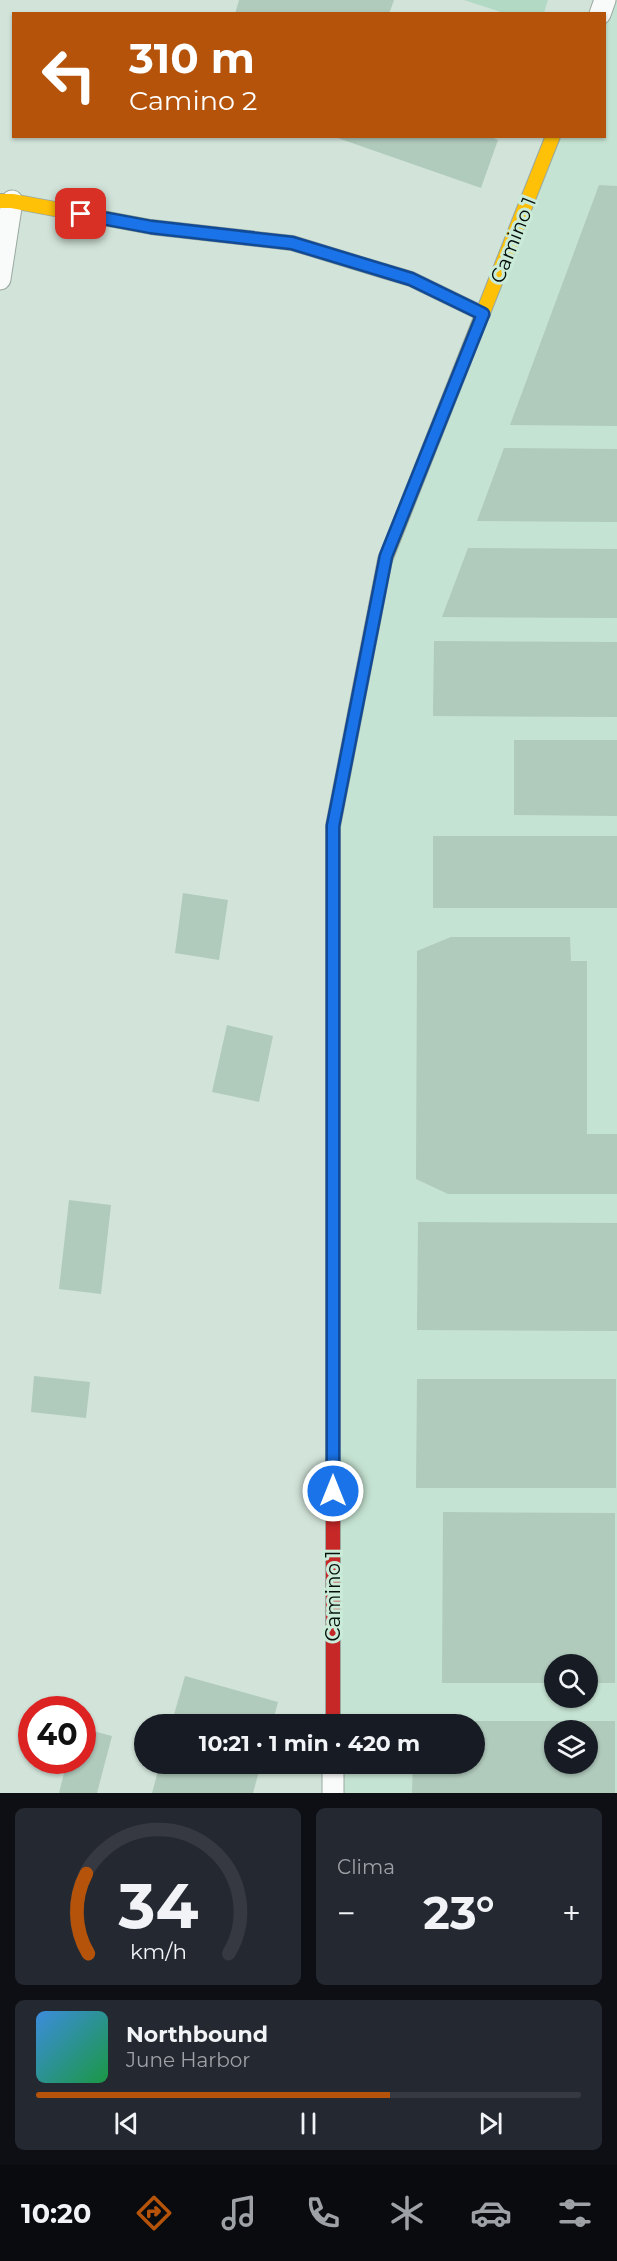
<!DOCTYPE html>
<html lang="es">
<head>
<meta charset="utf-8">
<style>
	body { margin:0; font-family:Montserrat,sans-serif; background:#242831; color:#f1f3f6; height:100vh; display:flex; flex-direction:column; font-size:22px; white-space:nowrap }
	* { box-sizing:border-box; margin:0 }
	p { font-size:20px; color:#9ea1a6 }
	.icon { flex:none; width:33px; height:33px; fill:none; stroke:currentColor; stroke-width:2; stroke-linecap:round; stroke-linejoin:round }
	.map { position:relative; height:1793px; overflow:hidden }
	.panel { display:flex; flex-direction:column; gap:15px; padding:15px; background:#0d0f14; flex:1 }
	.panel>* { flex:none }
	.banner { position:absolute; left:12px; top:12px; width:594px; height:126px; border-radius:0px; box-shadow:0 2px 4px #0004; background:#b45309; color:#fff; overflow:hidden }
	.controls { position:absolute; left:544px; top:1654px; display:grid; gap:12px }
	.controls a { display:grid; place-items:center; width:54px; height:54px; border-radius:50%; background:#171b24; box-shadow:0 2px 4px #0004; font-size:30px }
	.speed { position:absolute; left:18px; top:1696px; display:flex; gap:12px; font-size:30px; font-weight:700; text-align:center }
	.speed>* { display:grid; place-content:center; width:78px; height:78px; border-radius:50%; background:#171b24; box-shadow:0 2px 4px #0004; line-height:1 }
	.speed .limit { border:9px solid #d22; background:#fff; color:#111 }
	.pin { position:absolute; display:grid; place-items:center; width:51px; height:51px; color:#fff; margin:-26px; border-radius:12px; box-shadow:0 3px 9px #0006 }
	.me { position:absolute; width:66px; margin:-33px; rotate:0deg; stroke-linejoin:round; filter:drop-shadow(0 0 4px #0008) }
	.turn { display:flex; align-items:center; gap:21px; height:126px; padding:0 18px; font-size:27px }
	.turn .icon { width:78px; height:78px; stroke-width:2.5 }
	.turn b { display:block; font-size:42px; line-height:51px }
	.big { font-size:45px; font-weight:700; line-height:1.1 }
	.panel .card { flex:1; display:flex; flex-direction:column; justify-content:center; gap:9px; min-width:0; padding:0 21px; border-radius:9px; background:#242831 }
	.panel .dial { align-items:center; gap:0 }
	.dial svg { height:156px; overflow:visible; fill:none; stroke:#363941; stroke-width:7; stroke-linecap:round; text-anchor:middle }
	.dial text { fill:#f1f3f6; stroke:none }
	.song { display:flex; align-items:center; gap:18px }
	.cover { width:72px; height:72px; border-radius:9px; background:linear-gradient(135deg,hsl(210 70% 55%),hsl(140 70% 35%)) }
	.played { height:6px; border-radius:3px; background:linear-gradient(90deg,#b45309 65%,#363941 65%) }
	.keys { display:flex; justify-content:space-around; direction:ltr }
	.heat { display:flex; justify-content:space-between; align-items:center; font-size:33px; direction:ltr }
	.panel .tiles { flex:1; display:grid; gap:15px; grid-template-columns:1fr 1fr }
	.card:last-child { grid-column:span 2 }
	.trip { position:absolute; left:134px; top:1714px; width:351px; height:60px; border-radius:30px; background:#171b24; box-shadow:0 2px 4px #0004; font-weight:700; line-height:60px; text-align:center }
	.tabs { display:flex; height:96px; justify-content:space-around; align-items:center; background:#090b0e; color:#9ea1a6 }
	.tabs .icon { width:42px; height:42px }
	.tabs .selected { color:#b45309 }
	.tabs b { font-size:27px; color:#f1f3f6 }
	.map>svg:first-child { display:block }
	.built { fill:#c5e3d2; fill-rule:evenodd }
	.green { fill:#b2d9c3 }
	.building { fill:#b0cabc; fill-rule:evenodd }
	.lines { fill:none; stroke-linecap:round; stroke-linejoin:round }
	.street-casing { stroke:#9aa8a0; stroke-width:23 }
	.slow-casing { stroke:#9aa8a0; stroke-width:16 }
	.jam-casing { stroke:#9aa8a0; stroke-width:16 }
	.street { stroke:#f8fbf9; stroke-width:21 }
	.slow { stroke:#ffc107; stroke-width:14 }
	.jam { stroke:#c62828; stroke-width:14 }
	.route-casing { stroke:#114b97; stroke-width:15 }
	.route { stroke:#1a73e8; stroke-width:10 }
	.labels { text-anchor:middle; dominant-baseline:central; stroke-width:6; stroke-linejoin:round; paint-order:stroke }
	.street-label { font-size:20px; fill:#050f09; stroke:#cbebd9 }
</style>
</head>
<body>
<div class="map">
<svg width="617" height="1793" viewBox="0 0 617 1793">
	<rect width="100%" height="100%" fill="#d2e4da"/>
	<path class="built" d="M 605,0 L 617,0 L 617,1793 L 333,1793 L 333,1764 L 474,1764 L 474,1725 L 333,1725 L 333,826 L 386,556 L 553,137 L 604,136 ZM 555,1665 L 588,1665 L 588,1698 L 555,1698 ZM 555,1731 L 588,1731 L 588,1764 L 555,1764 Z"/>
	<path class="green" d="M 464,0 L 548,0 L 544,13 L 504,13 Z"/>
	<g class="building">
		<path d="M 239,0 L 394,0 L 389,14 L 235,14 Z"/>
		<path d="M 332,136 L 489,136 L 498,140 L 481,188 Z"/>
		<path d="M 599,185 L 617,186 L 617,426 L 510,425 Z"/>
		<path d="M 504,448 L 617,449 L 617,522 L 477,521 Z"/>
		<path d="M 468,548 L 617,549 L 617,618 L 442,617 Z"/>
		<path d="M 434,641 L 617,642 L 617,717 L 433,716 Z"/>
		<path d="M 514,740 L 617,740 L 617,816 L 514,815 Z"/>
		<rect x="433" y="836" width="184" height="72"/>
		<path d="M 183,893 L 228,900 L 219,960 L 175,953 Z"/>
		<path d="M 451,937 L 570,937 L 571,961 L 587,961 L 587,1134 L 617,1134 L 617,1194 L 448,1194 L 416,1179 L 417,951 Z"/>
		<path d="M 227,1025 L 273,1036 L 259,1102 L 212,1092 Z"/>
		<path d="M 69,1200 L 111,1205 L 101,1294 L 59,1289 Z"/>
		<path d="M 418,1222 L 617,1223 L 617,1331 L 417,1330 Z"/>
		<path d="M 34,1376 L 90,1382 L 86,1418 L 31,1412 Z"/>
		<path d="M 417,1379 L 616,1379 L 616,1488 L 416,1488 Z"/>
		<path d="M 443,1512 L 615,1513 L 615,1683 L 588,1683 L 588,1665 L 555,1665 L 555,1683 L 442,1683 Z"/>
		<path d="M 185,1676 L 278,1702 L 272,1725 L 171,1725 Z"/>
		<path d="M 413,1721 L 615,1721 L 615,1793 L 412,1793 L 413,1764 L 474,1764 L 474,1725 L 413,1725 ZM 555,1731 L 588,1731 L 588,1764 L 555,1764 Z"/>
		<path d="M 82,1728 L 112,1736 L 97,1793 L 59,1793 L 67,1761 L 82,1761 Z"/>
		<path d="M 160,1764 L 261,1764 L 253,1793 L 152,1793 Z"/>
	</g>
	<g class="lines">
		<g class="street-casing">
			<g id="street">
				<path d="M 600,14 L 605,0"/>
				<path d="M 0,279 L 12,201"/>
				<path d="M 333,1793 L 333,1764"/>
			</g>
		</g>
		<g class="slow-casing">
			<g id="slow">
				<path d="M 0,201 L 12,201 L 151,227 L 292,243 L 384,271"/>
				<path d="M 385,560 L 553,136"/>
				<path d="M 333,1065 L 333,1346"/>
			</g>
		</g>
		<g class="jam-casing">
			<g id="jam">
				<path d="M 384,271 L 411,279 L 483,314"/>
				<path d="M 333,1065 L 333,826 L 385,560"/>
				<path d="M 333,1346 L 333,1725"/>
			</g>
		</g>
		<use href="#street" class="street"/>
		<use href="#slow" class="slow"/>
		<use href="#jam" class="jam"/>
	</g>
	<g class="lines">
		<g class="route-casing">
			<path id="route" d="M 81,214 L 151,227 L 292,243 L 411,279 L 483,314 L 386,556 L 333,826 L 333,1491"/>
		</g>
		<use href="#route" class="route"/>
	</g>
	<g class="labels">
		<g class="street-label">
			<text transform="translate(513 240) rotate(-68)">Camino 1</text>
			<text transform="translate(333 1596) rotate(-90)">Camino 1</text>
		</g>
	</g>
</svg>
<div class="controls">
<a><svg class="icon" aria-label="search" viewBox="0 0 24 24"><circle cx="10" cy="10" r="6"/><path d="M15 15l6 6"/></svg></a>
<a><svg class="icon" aria-label="layers" viewBox="0 0 24 24"><path d="M12 4l9 5-9 5-9-5zM3 14l9 5 9-5"/></svg></a>
</div>
<div class="speed"><div class="limit">40</div></div>
<div class="pin" style="left:81px;top:214px;background:#d93025"><svg class="icon" aria-label="arrive" viewBox="0 0 24 24"><path d="M6 21V4h12l-3 4 3 4H6"/></svg></div>
<svg class="me" style="left:333px;top:1491px" viewBox="-20 -20 40 40"><circle r="17" fill="#1a73e8" stroke="#fff" stroke-width="3"/><path d="M0-11L8 9 0 5-8 9z" fill="#fff"/></svg>
<div class="trip">10:21 · 1 min · 420 m</div>
<div class="banner">
<div class="turn"><svg class="icon" aria-label="left" viewBox="0 0 24 24"><path d="M17 20v-9H6M10 6l-5 5 5 5"/></svg><div><b>310 m</b>Camino 2</div></div>
</div>
</div>
<section class="panel">
<div class="tiles">
<div class="card dial"><svg viewBox="0 0 100 80">
<path d="M14 69A42 42 0 1 1 86 69"/>
<path d="M14 69A42 42 0 0 1 13 28" stroke="#b45309"/>
<text x="50" y="56" font-size="32" font-weight="700">34</text>
<text x="50" y="72" font-size="11">km/h</text>
</svg></div>
<div class="card"><p>Clima</p>
<div class="heat"><a>−</a><b class="big">23°</b><a>+</a></div>
</div>
<div class="card">
<div class="song"><i class="cover"></i><div><b>Northbound</b><p>June Harbor</p></div></div>
<div class="played"></div>
<div class="keys"><svg class="icon" aria-label="previous" viewBox="0 0 24 24"><path d="M18 5L8 12l10 7zM5 5v14"/></svg><svg class="icon" aria-label="pause" viewBox="0 0 24 24"><path d="M8 5v14M16 5v14"/></svg><svg class="icon" aria-label="next" viewBox="0 0 24 24"><path d="M6 5l10 7-10 7zM19 5v14"/></svg></div>
</div>
</div>
</section>
<nav class="tabs">
<b>10:20</b>
<svg class="icon selected" aria-label="directions" viewBox="0 0 24 24"><path d="M12 3l9 9-9 9-9-9zM9 14v-3h6M13 9l2 2-2 2"/></svg>
<svg class="icon" aria-label="music" viewBox="0 0 24 24"><path d="M9 18V5l10-2v13"/><circle cx="6" cy="18" r="3"/><circle cx="16" cy="16" r="3"/></svg>
<svg class="icon" aria-label="phone" viewBox="0 0 24 24"><path d="M5 4h4l2 5-3 2q2 4 5 5l2-3 5 2v4C11 20 4 13 5 4z"/></svg>
<svg class="icon" aria-label="climate" viewBox="0 0 24 24"><path d="M12 3v18M4 7l16 10M4 17L20 7"/></svg>
<svg class="icon" aria-label="car" viewBox="0 0 24 24"><path d="M5 17H2v-5l4-1 3-4h7l3 4 3 1v5h-3M9 17h6M6 11h13"/><circle cx="7" cy="17" r="2"/><circle cx="17" cy="17" r="2"/></svg>
<svg class="icon" aria-label="filters" viewBox="0 0 24 24"><path d="M4 7h16M4 17h16"/><circle cx="9" cy="7" r="2"/><circle cx="15" cy="17" r="2"/></svg>
</nav>
</body>
</html>
